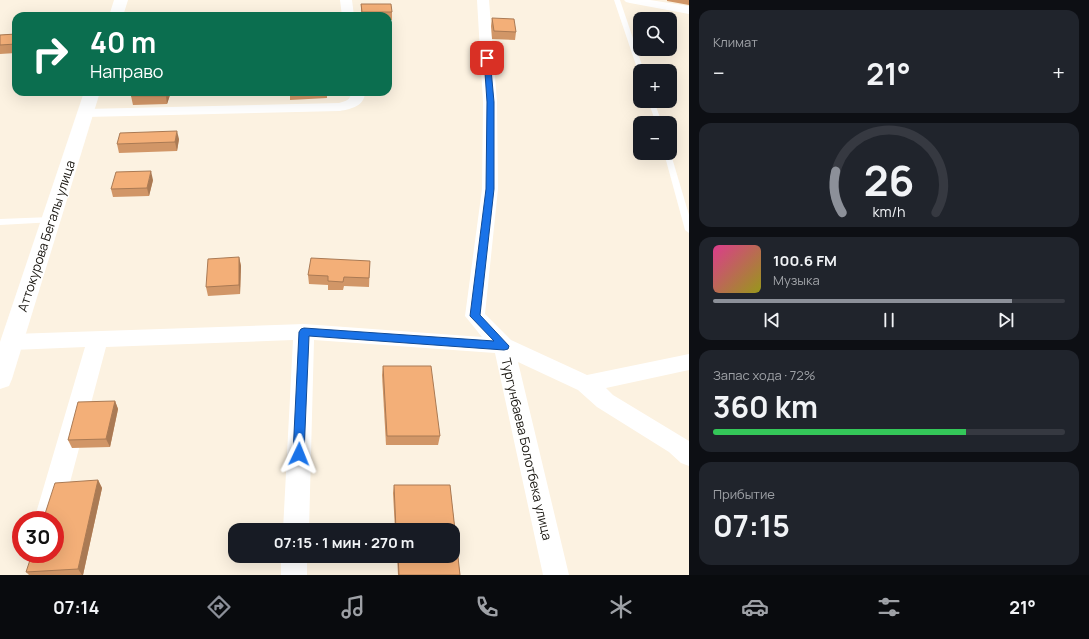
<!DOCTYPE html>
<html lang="ru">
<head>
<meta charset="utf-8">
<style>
	body { margin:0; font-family:Manrope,sans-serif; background:#20242c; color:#f1f3f6; height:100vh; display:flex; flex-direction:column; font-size:15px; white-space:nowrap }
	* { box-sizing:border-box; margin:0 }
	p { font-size:13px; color:#9ea1a6 }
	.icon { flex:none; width:22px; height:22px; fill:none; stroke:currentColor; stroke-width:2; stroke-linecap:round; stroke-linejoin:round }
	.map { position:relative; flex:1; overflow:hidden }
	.side { display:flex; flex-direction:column; gap:10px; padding:10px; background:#0d0f14; width:400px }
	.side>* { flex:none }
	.banner { position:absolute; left:12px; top:12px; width:380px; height:84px; border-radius:12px; box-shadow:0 4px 16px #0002; background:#0b6e4f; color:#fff; overflow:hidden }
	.controls { position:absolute; left:633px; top:12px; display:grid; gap:8px }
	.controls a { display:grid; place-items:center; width:44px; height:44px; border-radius:8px; background:#171b24; box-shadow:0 4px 16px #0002; font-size:20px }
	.speed { position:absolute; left:12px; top:511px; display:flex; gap:8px; font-size:20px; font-weight:700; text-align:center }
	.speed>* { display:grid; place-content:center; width:52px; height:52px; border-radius:50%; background:#171b24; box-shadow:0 4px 16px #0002; line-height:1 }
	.speed .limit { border:6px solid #d22; background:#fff; color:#111 }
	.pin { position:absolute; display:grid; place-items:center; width:34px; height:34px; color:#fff; margin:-17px; border-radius:8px; box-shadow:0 2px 6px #0006 }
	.me { position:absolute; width:44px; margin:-22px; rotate:2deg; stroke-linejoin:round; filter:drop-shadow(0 0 3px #0008) }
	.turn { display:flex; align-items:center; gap:14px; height:84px; padding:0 12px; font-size:18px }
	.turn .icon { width:52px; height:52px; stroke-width:2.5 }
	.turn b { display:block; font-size:28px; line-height:34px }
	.big { font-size:30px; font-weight:700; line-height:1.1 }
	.side .card { flex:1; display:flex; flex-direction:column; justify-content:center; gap:6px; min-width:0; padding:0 14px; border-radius:12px; background:#20242c }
	.side .dial { align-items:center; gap:0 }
	.dial svg { height:104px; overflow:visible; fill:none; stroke:#363941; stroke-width:7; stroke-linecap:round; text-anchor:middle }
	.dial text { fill:#f1f3f6; stroke:none }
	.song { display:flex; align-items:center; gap:12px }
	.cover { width:48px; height:48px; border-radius:6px; background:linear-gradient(135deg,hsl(330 70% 55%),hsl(60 70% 35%)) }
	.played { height:4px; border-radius:2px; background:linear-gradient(90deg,#8c9099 85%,#363941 85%) }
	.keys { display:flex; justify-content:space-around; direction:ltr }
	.heat { display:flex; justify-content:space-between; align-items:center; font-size:22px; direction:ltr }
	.charge { height:6px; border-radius:3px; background:linear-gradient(90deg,#34c759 72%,#363941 0) }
	.trip { position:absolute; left:228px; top:523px; width:232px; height:40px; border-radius:12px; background:#171b24; box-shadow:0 4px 16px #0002; font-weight:700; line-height:40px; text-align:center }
	.dock { display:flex; height:64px; justify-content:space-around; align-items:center; background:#090b0e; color:#9ea1a6 }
	.dock .icon { width:28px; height:28px }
	.dock .selected { color:#8c9099 }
	.dock b { font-size:18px; color:#f1f3f6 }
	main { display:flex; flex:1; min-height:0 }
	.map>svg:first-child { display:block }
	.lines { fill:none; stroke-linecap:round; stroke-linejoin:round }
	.service { fill:#fff; fill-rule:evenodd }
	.minor { fill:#fff; fill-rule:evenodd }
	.secondary { fill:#fff; fill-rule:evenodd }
	.wall { fill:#d19667 }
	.shaded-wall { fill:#aa7a54 }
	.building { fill:#f3af78; stroke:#aa7a54 }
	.route { fill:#1a73e8; stroke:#114b97 }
	.labels { text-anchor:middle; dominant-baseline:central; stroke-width:3; stroke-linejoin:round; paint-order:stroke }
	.street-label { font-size:13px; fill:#18150f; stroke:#fff }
</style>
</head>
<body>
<main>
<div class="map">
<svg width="689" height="575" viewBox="0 0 689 575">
	<rect width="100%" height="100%" fill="#fcf2e1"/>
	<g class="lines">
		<g class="service">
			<path d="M 614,0 L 620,0 L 644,71 L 640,71 L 640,73 L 638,71 Z"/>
			<path d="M 648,101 L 654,101 L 662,123 L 656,123 Z"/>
			<path d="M 670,151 L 689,215 L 689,233 L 685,230 L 664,153 L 670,153 Z"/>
			<path d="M 51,217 L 55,220 L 54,222 L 0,225 L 0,219 Z"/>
		</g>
		<g class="minor">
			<path d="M 340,0 L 352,0 L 354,16 L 342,16 Z"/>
			<path d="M 477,0 L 489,0 L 497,102 L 498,189 L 485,314 L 511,340 L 587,375 L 689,354 L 689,370 L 606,388 L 613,395 L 689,441 L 689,466 L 681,463 L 669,452 L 597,407 L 578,390 L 518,362 L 569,575 L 543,575 L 495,353 L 314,340 L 309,530 L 283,530 L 293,340 L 106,347 L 60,520 L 55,529 L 55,520 L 34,520 L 85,347 L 13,350 L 6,348 L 3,342 L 6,336 L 13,334 L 304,324 L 482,337 L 465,316 L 482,189 L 483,102 Z"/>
			<path d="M 624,0 L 650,0 L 689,6 L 689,14 L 630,3 L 626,2 Z"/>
			<path d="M 351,92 L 365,92 C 365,106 351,109 340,111 L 86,117 L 81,116 L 79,113 L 81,110 L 86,109 L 339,103 C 346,101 351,100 351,92 Z"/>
			<rect x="281" y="556" width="26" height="19"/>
		</g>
		<g class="secondary">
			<path d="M 114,0 L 128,0 L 123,16 L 109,16 Z"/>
			<path d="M 84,92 L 100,92 L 12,379 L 9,386 L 0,389 L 0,342 Z"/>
		</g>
	</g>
	<g class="wall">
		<path d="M 667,0 L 689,0 L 689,5 L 667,1 Z"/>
		<path d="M 361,4 L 392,12 L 392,20 L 388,20 L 388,16 L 361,16 Z"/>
		<path d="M 492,18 L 516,32 L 515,40 L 492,39 L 491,26 Z"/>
		<path d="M 16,34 L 16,53 L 0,54 L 0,35 Z"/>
		<path d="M 171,92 L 167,104 L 133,105 L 131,96 Z"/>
		<path d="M 290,92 L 327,92 L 327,98 L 290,100 Z"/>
		<path d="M 179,139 L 177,151 L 119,153 L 117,144 Z"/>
		<path d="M 153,180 L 149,196 L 113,197 L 111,189 Z"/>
		<path d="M 239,257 L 241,266 L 240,294 L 208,296 L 206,287 Z"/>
		<path d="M 370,261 L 369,287 L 344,286 L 343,290 L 328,290 L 328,285 L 309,284 L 308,275 Z"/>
		<path d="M 383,366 L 440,436 L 438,445 L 386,445 L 382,375 Z"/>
		<path d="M 115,401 L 118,409 L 110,447 L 72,448 L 68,440 Z"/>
		<path d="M 98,480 L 102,488 L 83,575 L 29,575 L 26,572 Z"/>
		<path d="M 394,485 L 450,485 L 460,575 L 398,575 L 397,556 L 453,556 L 453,530 L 395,530 L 393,493 Z"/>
	</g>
	<g class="shaded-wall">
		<path d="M 167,92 L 171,92 L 167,104 L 166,96 Z"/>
		<path d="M 177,131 L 179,139 L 177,151 L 175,142 Z"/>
		<path d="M 151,171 L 153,180 L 149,196 L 147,188 Z"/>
		<path d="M 239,257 L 241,266 L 240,294 L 239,285 Z"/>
		<path d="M 115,401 L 118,409 L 110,447 L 106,439 Z"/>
		<path d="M 98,480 L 102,488 L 83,575 L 82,575 L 78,569 Z"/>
	</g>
	<g class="building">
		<path d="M 361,4 L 391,4 L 392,12 L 362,12 Z"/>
		<path d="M 492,18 L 514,19 L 516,32 L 494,31 Z"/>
		<path d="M 16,34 L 16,44 L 0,45 L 0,35 Z"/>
		<path d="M 132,92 L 167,92 L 166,96 L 131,96 Z"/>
		<path d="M 177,131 L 175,142 L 117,144 L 120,133 Z"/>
		<path d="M 151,171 L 147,188 L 111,189 L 116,172 Z"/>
		<path d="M 239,257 L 239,285 L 206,287 L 208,259 Z"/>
		<path d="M 311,258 L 370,261 L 369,278 L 344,277 L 343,282 L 328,281 L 328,276 L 308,275 Z"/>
		<path d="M 383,366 L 431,366 L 440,436 L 387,436 Z"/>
		<path d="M 115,401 L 106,439 L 68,440 L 78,402 Z"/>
		<path d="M 98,480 L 78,569 L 26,572 L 32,554 L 55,554 L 55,520 L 43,520 L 55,483 Z"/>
		<path d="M 394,485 L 450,485 L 460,575 L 399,575 L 398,556 L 453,556 L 453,530 L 396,530 Z"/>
	</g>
	<path class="route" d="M 487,56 L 490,58 L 494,102 L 494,189 L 480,315 L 509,346 L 508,349 L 504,350 L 309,336 L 304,454 L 303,457 L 299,459 L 295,457 L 293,454 L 299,332 L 301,329 L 304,328 L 494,341 L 470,316 L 486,189 L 487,102 L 484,58 Z"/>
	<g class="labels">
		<g class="street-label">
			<text transform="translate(46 236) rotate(-72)">Аттокурова Бегалы улица</text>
			<text transform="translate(527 449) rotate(77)">Тургунбаева Болотбека улица</text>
		</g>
	</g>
</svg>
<div class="controls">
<a><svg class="icon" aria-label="search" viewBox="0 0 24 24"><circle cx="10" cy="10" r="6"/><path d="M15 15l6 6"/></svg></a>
<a>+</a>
<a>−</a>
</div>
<div class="speed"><div class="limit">30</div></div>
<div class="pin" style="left:487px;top:58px;background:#d93025"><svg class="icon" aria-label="arrive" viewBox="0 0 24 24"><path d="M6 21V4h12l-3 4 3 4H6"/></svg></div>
<svg class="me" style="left:299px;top:454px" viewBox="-20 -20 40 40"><path d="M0-17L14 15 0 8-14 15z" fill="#1a73e8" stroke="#fff" stroke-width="4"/></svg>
<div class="trip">07:15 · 1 мин · 270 m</div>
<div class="banner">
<div class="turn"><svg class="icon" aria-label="right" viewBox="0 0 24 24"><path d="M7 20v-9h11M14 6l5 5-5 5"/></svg><div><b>40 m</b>Направо</div></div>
</div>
</div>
<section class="side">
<div class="card"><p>Климат</p>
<div class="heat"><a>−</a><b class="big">21°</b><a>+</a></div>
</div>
<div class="card dial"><svg viewBox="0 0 100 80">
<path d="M14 69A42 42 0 1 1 86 69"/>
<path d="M14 69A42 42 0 0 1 9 37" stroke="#8c9099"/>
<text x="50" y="56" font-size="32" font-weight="700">26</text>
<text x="50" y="72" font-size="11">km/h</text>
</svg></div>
<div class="card">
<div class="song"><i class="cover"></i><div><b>100.6 FM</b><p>Музыка</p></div></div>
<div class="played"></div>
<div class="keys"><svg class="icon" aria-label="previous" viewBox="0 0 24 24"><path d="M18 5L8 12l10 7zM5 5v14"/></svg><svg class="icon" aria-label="pause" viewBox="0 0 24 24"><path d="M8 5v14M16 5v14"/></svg><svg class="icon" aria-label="next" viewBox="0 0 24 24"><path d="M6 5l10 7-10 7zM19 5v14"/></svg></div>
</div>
<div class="card"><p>Запас хода · 72%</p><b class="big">360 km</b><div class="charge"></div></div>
<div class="card"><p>Прибытие</p><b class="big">07:15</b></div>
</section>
</main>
<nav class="dock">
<b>07:14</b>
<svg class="icon selected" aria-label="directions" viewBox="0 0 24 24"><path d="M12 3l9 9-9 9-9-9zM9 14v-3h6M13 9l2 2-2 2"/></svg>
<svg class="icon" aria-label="music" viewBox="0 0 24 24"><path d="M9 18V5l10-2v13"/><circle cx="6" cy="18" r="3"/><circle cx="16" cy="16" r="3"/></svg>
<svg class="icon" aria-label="phone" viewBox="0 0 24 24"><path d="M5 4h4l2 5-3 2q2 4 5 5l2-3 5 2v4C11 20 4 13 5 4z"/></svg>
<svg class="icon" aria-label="climate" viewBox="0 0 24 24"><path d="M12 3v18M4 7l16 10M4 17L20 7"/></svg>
<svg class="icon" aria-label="car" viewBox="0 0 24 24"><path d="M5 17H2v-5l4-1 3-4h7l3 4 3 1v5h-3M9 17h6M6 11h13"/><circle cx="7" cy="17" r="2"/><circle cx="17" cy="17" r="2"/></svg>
<svg class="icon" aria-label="filters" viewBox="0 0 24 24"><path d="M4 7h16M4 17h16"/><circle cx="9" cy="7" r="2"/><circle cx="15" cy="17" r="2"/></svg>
<b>21°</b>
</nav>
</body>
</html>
